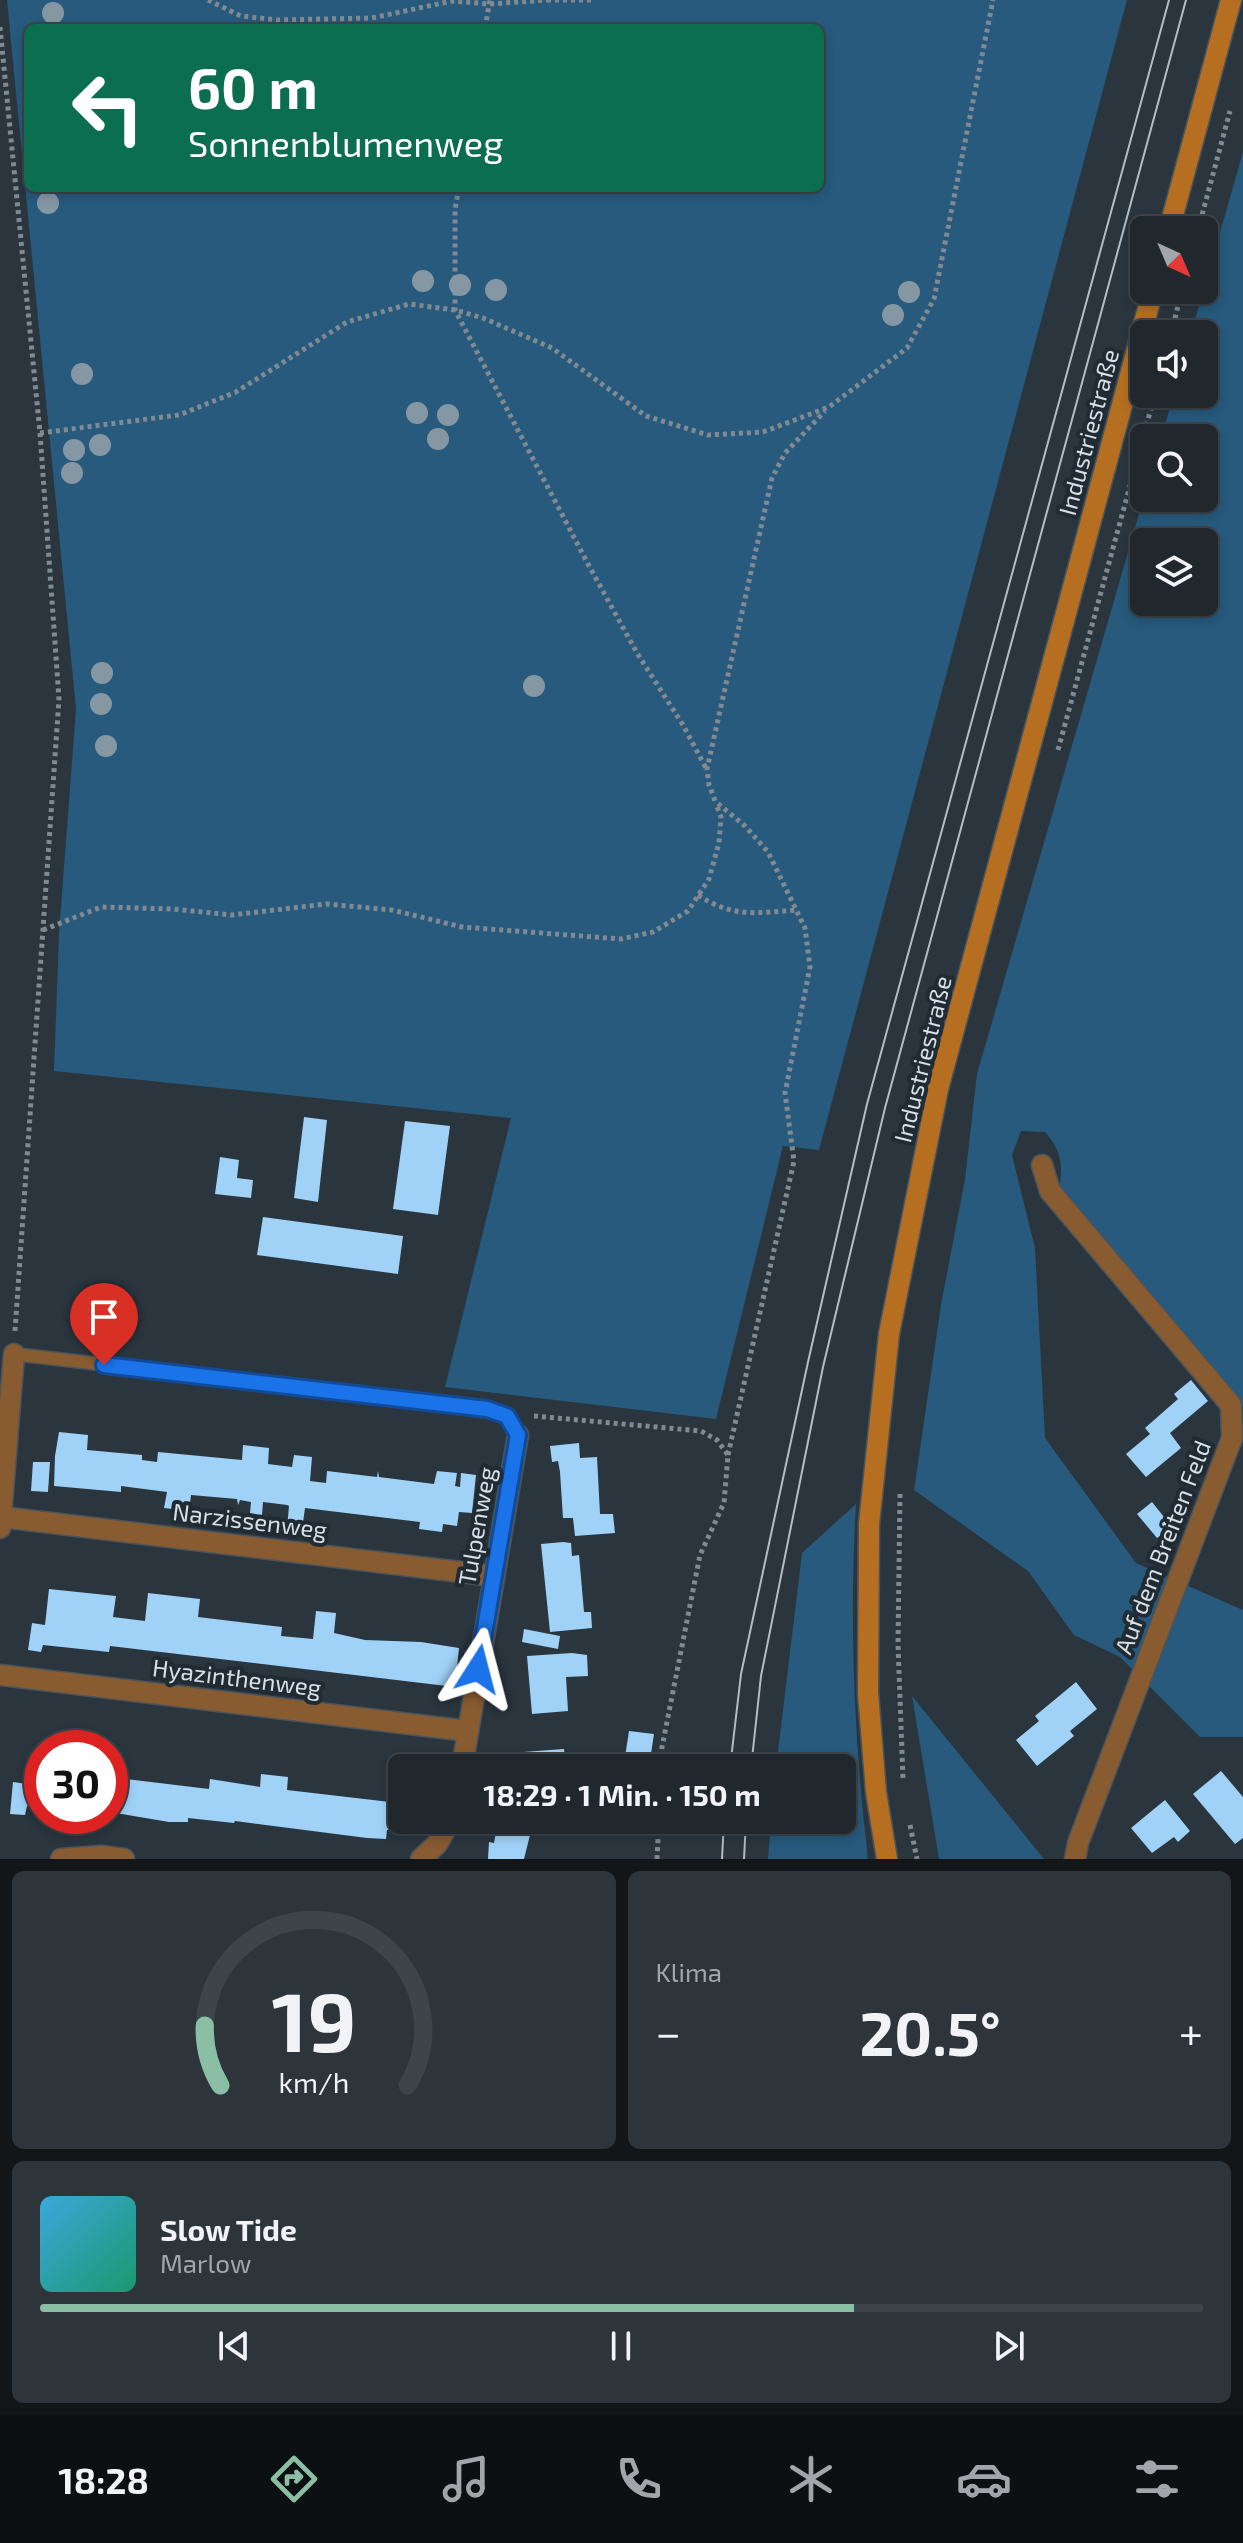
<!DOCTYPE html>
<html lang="de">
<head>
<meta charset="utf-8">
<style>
	body { margin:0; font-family:"Exo 2",sans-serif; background:#2d343a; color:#f1f3f6; height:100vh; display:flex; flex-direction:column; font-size:30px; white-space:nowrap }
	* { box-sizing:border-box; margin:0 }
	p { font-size:26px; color:#a2a6aa }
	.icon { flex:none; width:44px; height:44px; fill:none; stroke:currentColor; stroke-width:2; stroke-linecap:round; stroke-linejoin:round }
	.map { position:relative; height:1859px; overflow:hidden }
	.drawer { display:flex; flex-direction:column; gap:12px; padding:12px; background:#121619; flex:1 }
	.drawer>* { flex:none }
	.banner { position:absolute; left:24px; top:24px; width:800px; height:168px; border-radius:12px; box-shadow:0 4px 12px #0003,0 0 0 2px #3d444a; background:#0b6e4f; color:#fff; overflow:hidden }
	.needle { width:52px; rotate:136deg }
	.fabs { position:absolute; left:1130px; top:216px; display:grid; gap:16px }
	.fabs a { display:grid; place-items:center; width:88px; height:88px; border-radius:12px; background:#20282e; box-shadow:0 4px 12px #0003,0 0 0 2px #3d444a; font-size:40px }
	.speed { position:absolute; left:24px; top:1730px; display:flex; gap:16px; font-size:40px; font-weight:700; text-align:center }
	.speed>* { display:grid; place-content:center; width:104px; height:104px; border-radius:50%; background:#20282e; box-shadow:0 4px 12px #0003,0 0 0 2px #3d444a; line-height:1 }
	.speed .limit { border:12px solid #d22; background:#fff; color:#111 }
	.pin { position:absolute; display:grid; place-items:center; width:68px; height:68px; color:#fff; margin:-82px -34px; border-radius:50% 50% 50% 0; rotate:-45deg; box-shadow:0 0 8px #0007 }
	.pin .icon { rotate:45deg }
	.me { position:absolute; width:88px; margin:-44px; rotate:9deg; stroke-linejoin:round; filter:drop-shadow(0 0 6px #0008) }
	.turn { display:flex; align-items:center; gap:28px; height:168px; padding:0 32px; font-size:36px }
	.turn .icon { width:104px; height:104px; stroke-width:2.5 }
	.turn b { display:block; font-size:56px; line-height:68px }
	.big { font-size:60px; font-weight:700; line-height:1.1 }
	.drawer .card { flex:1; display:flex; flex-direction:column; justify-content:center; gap:12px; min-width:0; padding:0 28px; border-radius:12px; background:#2d343a }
	.drawer .dial { align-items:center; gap:0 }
	.dial svg { height:208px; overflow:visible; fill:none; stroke:#3d444a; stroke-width:7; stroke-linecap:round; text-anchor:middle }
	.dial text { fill:#f1f3f6; stroke:none }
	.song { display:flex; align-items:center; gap:24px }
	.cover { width:96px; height:96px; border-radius:12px; background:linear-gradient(135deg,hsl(200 70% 55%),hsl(160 70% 35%)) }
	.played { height:8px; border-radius:4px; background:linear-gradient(90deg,#8abfa5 70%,#3d444a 70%) }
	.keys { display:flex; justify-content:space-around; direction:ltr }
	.heat { display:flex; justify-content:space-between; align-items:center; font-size:44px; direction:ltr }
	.drawer .tiles { flex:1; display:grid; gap:12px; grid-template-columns:1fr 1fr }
	.card:last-child { grid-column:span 2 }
	.trip { position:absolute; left:388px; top:1754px; width:468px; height:80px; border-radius:12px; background:#20282e; box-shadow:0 4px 12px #0003,0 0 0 2px #3d444a; font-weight:700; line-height:80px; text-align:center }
	.tab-bar { display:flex; height:128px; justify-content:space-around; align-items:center; background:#0d1012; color:#a2a6aa }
	.tab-bar .icon { width:56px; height:56px }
	.tab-bar .current { color:#8abfa5 }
	.tab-bar b { font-size:36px; color:#f1f3f6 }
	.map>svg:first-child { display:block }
	.green { fill:#275a7d; fill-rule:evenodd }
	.building { fill:#a0d2f8 }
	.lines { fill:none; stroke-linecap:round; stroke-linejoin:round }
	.lane-casing { stroke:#49545c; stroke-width:15 }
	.street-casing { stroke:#49545c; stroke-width:23 }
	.secondary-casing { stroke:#49545c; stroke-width:23 }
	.path { stroke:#818a92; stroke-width:5; stroke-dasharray:4 4; stroke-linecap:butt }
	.lane { stroke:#885b30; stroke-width:12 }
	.street { stroke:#885b30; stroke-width:20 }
	.secondary { stroke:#b66f21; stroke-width:20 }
	.tram { stroke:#b5bdc4; stroke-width:2 }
	.tree { fill:#8697a4 }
	.route-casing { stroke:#114b97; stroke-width:20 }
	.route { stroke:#1a73e8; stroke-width:14 }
	.labels { text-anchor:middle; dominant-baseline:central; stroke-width:8; stroke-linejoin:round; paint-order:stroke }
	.street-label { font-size:24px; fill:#d8dfe5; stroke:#202b34 }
</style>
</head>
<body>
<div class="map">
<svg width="1243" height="1859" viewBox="0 0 1243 1859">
	<rect width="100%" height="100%" fill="#2a353e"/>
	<g class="green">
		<path d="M 7,0 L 1127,0 L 819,1150 L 783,1146 L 716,1419 L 445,1387 L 511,1118 L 54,1071 L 59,933 L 76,709 ZM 28,28 L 820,28 L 820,188 L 28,188 Z"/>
		<path d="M 1243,152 L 1243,1407 L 1059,1190 C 1063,1165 1062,1151 1045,1132 L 1021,1131 L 1012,1155 L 1035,1248 L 1045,1438 L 1136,1563 L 1243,1610 L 1243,1737 L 1200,1737 L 1120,1657 L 1074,1635 L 1028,1571 L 914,1490 L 941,1305 L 965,1179 L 977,1074 L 1144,497 L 1204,498 L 1204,438 L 1161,438 L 1174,394 L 1204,394 L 1204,334 L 1191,334 ZM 1144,542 L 1204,542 L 1204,602 L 1144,602 Z"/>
		<path d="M 856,1504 C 849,1623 854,1741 868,1859 L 768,1859 L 771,1820 L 842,1820 L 842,1768 L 776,1768 L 802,1553 Z"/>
		<path d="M 912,1696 L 1040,1854 L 1044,1859 L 939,1859 Z"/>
	</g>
	<g class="building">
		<path d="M 304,1117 L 327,1120 L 318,1202 L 294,1198 Z"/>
		<path d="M 405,1121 L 450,1126 L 438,1215 L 393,1209 Z"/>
		<path d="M 220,1157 L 239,1160 L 237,1178 L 253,1180 L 251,1198 L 215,1194 Z"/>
		<path d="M 263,1217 L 403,1236 L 398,1274 L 257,1255 Z"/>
		<path d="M 1191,1380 L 1208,1401 L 1170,1433 L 1181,1448 L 1146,1477 L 1126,1454 L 1150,1434 L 1145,1428 L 1178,1399 L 1174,1394 Z"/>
		<path d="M 59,1432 L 88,1435 L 87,1450 L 142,1455 L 142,1460 L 157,1462 L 158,1452 L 242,1460 L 243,1445 L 269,1448 L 268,1464 L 292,1467 L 294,1455 L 312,1457 L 310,1481 L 326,1483 L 327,1471 L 377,1477 L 378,1471 L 379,1477 L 434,1484 L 437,1471 L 457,1473 L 455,1486 L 460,1487 L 461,1473 L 476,1475 L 472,1513 L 459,1512 L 457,1526 L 443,1524 L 442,1532 L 419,1529 L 420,1522 L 305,1508 L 302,1530 L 287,1529 L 289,1506 L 287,1505 L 263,1502 L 262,1515 L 250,1513 L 251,1502 L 240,1500 L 238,1505 L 237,1499 L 191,1495 L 189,1511 L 164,1508 L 167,1492 L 121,1486 L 121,1492 L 54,1486 L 55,1456 Z"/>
		<path d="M 579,1443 L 580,1458 L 597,1457 L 600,1514 L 613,1514 L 615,1533 L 575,1536 L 573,1518 L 563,1518 L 560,1472 L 558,1461 L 552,1462 L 550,1446 Z"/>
		<path d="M 33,1462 L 50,1462 L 48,1492 L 31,1491 Z"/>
		<path d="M 1152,1502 L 1172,1527 L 1157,1538 L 1137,1514 Z"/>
		<path d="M 563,1542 L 571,1543 L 572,1556 L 579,1555 L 584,1612 L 591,1612 L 592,1628 L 550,1632 L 541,1544 Z"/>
		<path d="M 49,1589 L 116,1596 L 113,1617 L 145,1621 L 148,1593 L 200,1599 L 198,1617 L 282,1627 L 281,1636 L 313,1639 L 316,1611 L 336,1613 L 334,1633 L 365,1640 L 421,1642 L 459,1648 L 455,1687 L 110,1646 L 109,1652 L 43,1645 L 41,1652 L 28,1650 L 32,1623 L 45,1625 Z"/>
		<path d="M 524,1629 L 560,1636 L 558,1649 L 522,1642 Z"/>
		<path d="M 572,1653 L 587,1655 L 588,1676 L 566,1677 L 568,1711 L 532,1714 L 527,1656 Z"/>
		<path d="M 1076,1682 L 1097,1709 L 1070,1731 L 1074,1736 L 1037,1766 L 1016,1740 L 1039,1721 L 1035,1716 Z"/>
		<path d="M 629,1731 L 654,1734 L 649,1767 L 624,1763 Z"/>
		<path d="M 564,1749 L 566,1768 L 510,1767 L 509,1753 Z"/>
		<path d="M 30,1766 L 42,1768 L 42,1805 L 27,1806 L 25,1815 L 10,1814 L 13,1782 L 27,1784 Z"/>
		<path d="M 1221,1771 L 1243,1797 L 1243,1838 L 1235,1844 L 1193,1794 Z"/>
		<path d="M 261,1774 L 288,1777 L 287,1790 L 390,1802 L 392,1788 L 402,1789 L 404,1829 L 387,1830 L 386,1839 L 367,1838 L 235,1821 L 234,1823 L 188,1818 L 188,1822 L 169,1822 L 110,1812 L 110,1783 L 125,1785 L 126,1779 L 209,1789 L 210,1779 L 260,1787 Z"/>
		<path d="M 1165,1800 L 1190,1831 L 1178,1842 L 1174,1837 L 1152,1853 L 1131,1828 Z"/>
		<path d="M 534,1820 L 549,1820 L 550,1835 L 533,1832 Z"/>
		<path d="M 497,1826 L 531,1831 L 524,1859 L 488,1859 L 489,1842 L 494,1843 Z"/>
	</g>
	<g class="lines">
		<g class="lane-casing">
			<path id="lane" d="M 14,1354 L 487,1409 L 507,1416 L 518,1435"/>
		</g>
		<g class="street-casing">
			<g id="street">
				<path d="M 1042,1165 L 1050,1191 L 1231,1405 L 1232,1438 L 1078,1843 L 1075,1859"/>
				<path d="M 1,1517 L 494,1576"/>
				<path d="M 0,1528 L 14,1354"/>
				<path d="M 0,1675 L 468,1731"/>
				<path d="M 462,1768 L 518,1435"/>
				<path d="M 61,1859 L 101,1856 L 124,1859"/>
				<path d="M 421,1859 L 437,1844 L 451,1820"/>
			</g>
		</g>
		<g class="secondary-casing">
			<g id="secondary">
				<path d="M 1169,230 L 1231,0"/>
				<path d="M 887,1859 L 876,1792 L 868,1693 L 869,1524 L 889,1334 L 938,1089 L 1153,290"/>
			</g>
		</g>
		<g class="path">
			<path d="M 208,0 L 241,16 L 278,20 L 372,18 L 452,1 L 490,4 L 547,0"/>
			<path d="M 547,0 L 592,0"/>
			<path d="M 0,27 L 40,433 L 59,699 L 15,1331"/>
			<path d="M 485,28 L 490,0"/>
			<path d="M 459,188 L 455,209 L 455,310 L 588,564 L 637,653 L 683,725 L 707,770"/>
			<path d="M 1198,230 L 1230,111"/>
			<path d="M 1171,334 L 1182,290"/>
			<path d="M 40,433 L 179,415 L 236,392 L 347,322 L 409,304 L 455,310 L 483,318 L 552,348 L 646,416 L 708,435 L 763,432 L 829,407 L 907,348 L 934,299 L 993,0"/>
			<path d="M 1058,750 L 1155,394"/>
			<path d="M 698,895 C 733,918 757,913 797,910"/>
			<path d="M 43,930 L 101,907 L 173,909 L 232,915 L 326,904 L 392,910 L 462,927 L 621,939 L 653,932 L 688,911 L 709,879 L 719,843 L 721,817 L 716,804"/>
			<path d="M 534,1416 L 701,1431 L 717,1440 L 728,1455 L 724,1503 L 700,1555 L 662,1747 L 661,1768"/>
			<path d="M 728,1455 L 794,1161 L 785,1093 L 810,967 L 805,928 L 768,852 L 745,826 L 715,801 L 709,785 L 707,769 L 772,478 L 785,453 L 825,411"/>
			<path d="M 900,1494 L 898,1644 L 903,1779"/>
			<path d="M 910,1825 L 917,1859"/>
			<path d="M 657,1859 L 659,1820"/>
		</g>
		<use href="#lane" class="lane"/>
		<use href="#street" class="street"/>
		<use href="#secondary" class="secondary"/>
		<g class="tram">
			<path d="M 730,1768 L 741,1674 L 808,1362 L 867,1104 L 1169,0"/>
			<path d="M 751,1768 L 761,1676 L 823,1367 L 885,1108 L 1186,0"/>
			<path d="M 722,1859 L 724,1820"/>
			<path d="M 744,1859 L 746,1820"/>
		</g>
	</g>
	<g class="tree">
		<circle cx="53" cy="13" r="11"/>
		<circle cx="48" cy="203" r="11"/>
		<circle cx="423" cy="281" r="11"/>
		<circle cx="460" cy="285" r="11"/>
		<circle cx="496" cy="290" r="11"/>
		<circle cx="909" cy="292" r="11"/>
		<circle cx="893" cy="315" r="11"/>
		<circle cx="82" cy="374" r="11"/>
		<circle cx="417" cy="413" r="11"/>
		<circle cx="448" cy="415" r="11"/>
		<circle cx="438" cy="439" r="11"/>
		<circle cx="100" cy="445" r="11"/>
		<circle cx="74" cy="450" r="11"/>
		<circle cx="72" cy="473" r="11"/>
		<circle cx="102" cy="673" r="11"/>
		<circle cx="534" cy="686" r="11"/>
		<circle cx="101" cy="704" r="11"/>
		<circle cx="106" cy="746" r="11"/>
	</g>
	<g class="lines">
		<g class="route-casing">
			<path id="route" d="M 104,1365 L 487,1409 L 507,1416 L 518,1435 L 478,1669"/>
		</g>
		<use href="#route" class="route"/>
	</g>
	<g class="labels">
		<g class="street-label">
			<text transform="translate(1088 432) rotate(-75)">Industriestraße</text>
			<text transform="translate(922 1059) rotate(-76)">Industriestraße</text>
			<text transform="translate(250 1520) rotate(7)">Narzissenweg</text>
			<text transform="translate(476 1526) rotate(-80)">Tulpenweg</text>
			<text transform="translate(1162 1547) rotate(-69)">Auf dem Breiten Feld</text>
			<text transform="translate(237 1677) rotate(7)">Hyazinthenweg</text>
		</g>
	</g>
</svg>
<div class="fabs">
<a><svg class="needle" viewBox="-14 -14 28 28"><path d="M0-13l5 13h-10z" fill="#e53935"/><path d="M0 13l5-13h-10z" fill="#a2a6aa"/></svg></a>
<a><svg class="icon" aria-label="sound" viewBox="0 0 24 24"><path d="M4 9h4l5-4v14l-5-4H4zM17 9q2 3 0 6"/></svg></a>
<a><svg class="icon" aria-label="search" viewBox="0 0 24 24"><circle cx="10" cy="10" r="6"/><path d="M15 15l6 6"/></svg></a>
<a><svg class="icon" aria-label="layers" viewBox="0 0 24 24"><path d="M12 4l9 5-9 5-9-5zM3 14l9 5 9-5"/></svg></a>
</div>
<div class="speed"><div class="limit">30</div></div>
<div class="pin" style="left:104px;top:1365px;background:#d93025"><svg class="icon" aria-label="arrive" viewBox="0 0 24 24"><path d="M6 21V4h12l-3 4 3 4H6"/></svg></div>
<svg class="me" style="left:478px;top:1669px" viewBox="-20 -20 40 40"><path d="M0-17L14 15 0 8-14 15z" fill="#1a73e8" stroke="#fff" stroke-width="4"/></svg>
<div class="trip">18:29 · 1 Min. · 150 m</div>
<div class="banner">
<div class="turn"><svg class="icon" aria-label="left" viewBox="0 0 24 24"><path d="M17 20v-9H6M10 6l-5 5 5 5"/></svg><div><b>60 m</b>Sonnenblumenweg</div></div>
</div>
</div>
<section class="drawer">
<div class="tiles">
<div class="card dial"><svg viewBox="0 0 100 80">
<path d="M14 69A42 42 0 1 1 86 69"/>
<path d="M14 69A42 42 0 0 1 8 46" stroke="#8abfa5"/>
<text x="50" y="56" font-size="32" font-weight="700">19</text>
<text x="50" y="72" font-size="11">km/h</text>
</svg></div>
<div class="card"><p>Klima</p>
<div class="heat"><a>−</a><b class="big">20.5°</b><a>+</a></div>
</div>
<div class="card">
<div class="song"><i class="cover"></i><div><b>Slow Tide</b><p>Marlow</p></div></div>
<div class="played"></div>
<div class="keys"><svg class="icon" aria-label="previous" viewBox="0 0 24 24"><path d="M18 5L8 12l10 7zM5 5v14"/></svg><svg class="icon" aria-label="pause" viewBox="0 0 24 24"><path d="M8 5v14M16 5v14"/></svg><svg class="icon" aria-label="next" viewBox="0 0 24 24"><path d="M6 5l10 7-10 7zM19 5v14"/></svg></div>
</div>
</div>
</section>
<nav class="tab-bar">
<b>18:28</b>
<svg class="icon current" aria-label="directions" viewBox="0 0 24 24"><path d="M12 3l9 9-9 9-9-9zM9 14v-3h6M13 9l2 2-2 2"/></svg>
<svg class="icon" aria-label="music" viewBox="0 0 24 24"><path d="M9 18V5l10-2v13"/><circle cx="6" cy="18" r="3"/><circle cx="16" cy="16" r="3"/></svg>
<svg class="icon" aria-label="phone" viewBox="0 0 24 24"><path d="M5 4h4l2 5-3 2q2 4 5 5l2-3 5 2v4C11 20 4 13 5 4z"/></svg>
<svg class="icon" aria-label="climate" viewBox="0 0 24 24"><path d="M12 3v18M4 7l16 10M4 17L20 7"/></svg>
<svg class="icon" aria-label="car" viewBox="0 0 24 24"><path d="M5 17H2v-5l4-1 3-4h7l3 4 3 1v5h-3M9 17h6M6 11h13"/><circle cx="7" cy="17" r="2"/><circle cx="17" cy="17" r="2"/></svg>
<svg class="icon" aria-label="filters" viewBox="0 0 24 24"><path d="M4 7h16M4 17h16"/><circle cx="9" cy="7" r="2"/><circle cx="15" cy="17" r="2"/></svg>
</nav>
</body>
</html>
